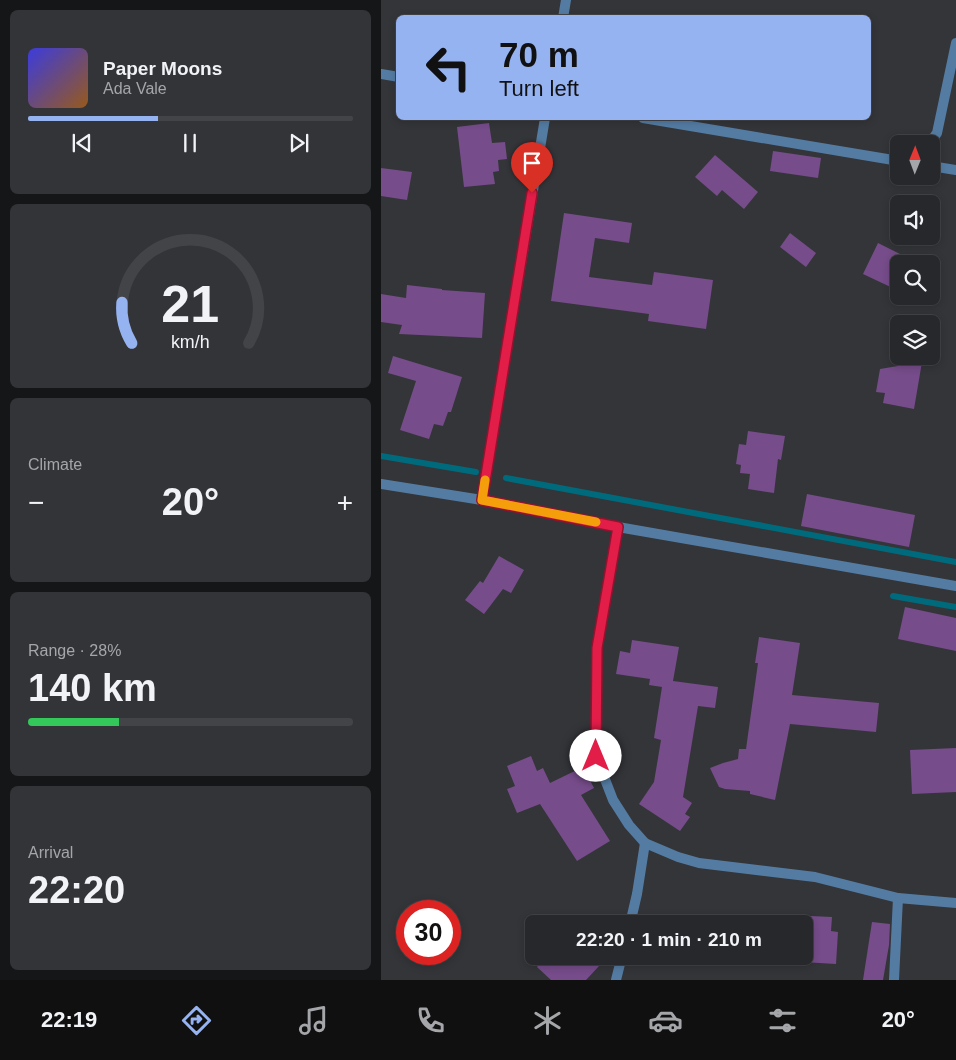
<!DOCTYPE html>
<html lang="en">
<head>
<meta charset="utf-8">
<style>
	body { margin:0; font-family:Arial,sans-serif; background:#333437; color:#f1f3f6; height:100vh; display:flex; flex-direction:column; font-size:19px; white-space:nowrap }
	* { box-sizing:border-box; margin:0 }
	p { font-size:16px; color:#a4a6a9 }
	.icon { flex:none; width:28px; height:28px; fill:none; stroke:currentColor; stroke-width:2; stroke-linecap:round; stroke-linejoin:round }
	.map { position:relative; flex:1; overflow:hidden }
	.panel { display:flex; flex-direction:column; gap:10px; padding:10px; background:#151618; width:381px }
	.panel>* { flex:none }
	.banner { position:absolute; left:15px; top:15px; width:475px; height:105px; border-radius:8px; box-shadow:0 2px 8px #0003,0 0 0 1px #434447; background:#95b2f1; color:#111; overflow:hidden }
	.needle { width:32px; rotate:1deg }
	.tools { position:absolute; left:509px; top:135px; display:grid; gap:10px }
	.tools a { display:grid; place-items:center; width:50px; height:50px; border-radius:8px; background:#27282b; box-shadow:0 2px 8px #0003,0 0 0 1px #434447; font-size:25px }
	.speed { position:absolute; left:15px; top:900px; display:flex; gap:10px; font-size:25px; font-weight:700; text-align:center }
	.speed>* { display:grid; place-content:center; width:65px; height:65px; border-radius:50%; background:#27282b; box-shadow:0 2px 8px #0003,0 0 0 1px #434447; line-height:1 }
	.speed .limit { border:8px solid #d22; background:#fff; color:#111 }
	.pin { position:absolute; display:grid; place-items:center; width:42px; height:42px; color:#fff; margin:-51px -21px; border-radius:50% 50% 50% 0; rotate:-45deg; box-shadow:0 0 5px #0007 }
	.pin .icon { rotate:45deg }
	.me { position:absolute; width:55px; margin:-28px; rotate:0deg; stroke-linejoin:round; filter:drop-shadow(0 0 4px #0008) }
	.turn { display:flex; align-items:center; gap:18px; height:105px; padding:0 20px; font-size:22px }
	.turn .icon { width:65px; height:65px; stroke-width:2.5 }
	.turn b { display:block; font-size:35px; line-height:42px }
	.big { font-size:38px; font-weight:700; line-height:1.1 }
	.panel .card { flex:1; display:flex; flex-direction:column; justify-content:center; gap:8px; min-width:0; padding:0 18px; border-radius:8px; background:#333437 }
	.panel .dial { align-items:center; gap:0 }
	.dial svg { height:130px; overflow:visible; fill:none; stroke:#434447; stroke-width:7; stroke-linecap:round; text-anchor:middle }
	.dial text { fill:#f1f3f6; stroke:none }
	.song { display:flex; align-items:center; gap:15px }
	.cover { width:60px; height:60px; border-radius:8px; background:linear-gradient(135deg,hsl(240 70% 55%),hsl(30 70% 35%)) }
	.played { height:5px; border-radius:2px; background:linear-gradient(90deg,#95b2f1 40%,#434447 40%) }
	.keys { display:flex; justify-content:space-around; direction:ltr }
	.heat { display:flex; justify-content:space-between; align-items:center; font-size:28px; direction:ltr }
	.charge { height:8px; border-radius:4px; background:linear-gradient(90deg,#34c759 28%,#434447 0) }
	.trip { position:absolute; left:144px; top:915px; width:288px; height:50px; border-radius:8px; background:#27282b; box-shadow:0 2px 8px #0003,0 0 0 1px #434447; font-weight:700; line-height:50px; text-align:center }
	.dock { display:flex; height:80px; justify-content:space-around; align-items:center; background:#101011; color:#a4a6a9 }
	.dock .icon { width:35px; height:35px }
	.dock .active { color:#95b2f1 }
	.dock b { font-size:22px; color:#f1f3f6 }
	main { display:flex; flex:1; min-height:0 }
	.map>svg:first-child { display:block }
	.lines { fill:none; stroke-linecap:round; stroke-linejoin:round }
	.stream { stroke:#006a7d; stroke-width:6 }
	.building { fill:#764c8a }
	.minor { stroke:#547ca3; stroke-width:10 }
	.tertiary { stroke:#547ca3; stroke-width:10 }
	.route-casing { stroke:#92132f; stroke-width:12 }
	.route { stroke:#e11d48; stroke-width:9 }
	.slow { stroke:#f59e0b; stroke-width:9 }
</style>
</head>
<body>
<main>
<section class="panel">
<div class="card">
<div class="song"><i class="cover"></i><div><b>Paper Moons</b><p>Ada Vale</p></div></div>
<div class="played"></div>
<div class="keys"><svg class="icon" aria-label="previous" viewBox="0 0 24 24"><path d="M18 5L8 12l10 7zM5 5v14"/></svg><svg class="icon" aria-label="pause" viewBox="0 0 24 24"><path d="M8 5v14M16 5v14"/></svg><svg class="icon" aria-label="next" viewBox="0 0 24 24"><path d="M6 5l10 7-10 7zM19 5v14"/></svg></div>
</div>
<div class="card dial"><svg viewBox="0 0 100 80">
<path d="M14 69A42 42 0 1 1 86 69"/>
<path d="M14 69A42 42 0 0 1 8 44" stroke="#95b2f1"/>
<text x="50" y="56" font-size="32" font-weight="700">21</text>
<text x="50" y="72" font-size="11">km/h</text>
</svg></div>
<div class="card"><p>Climate</p>
<div class="heat"><a>−</a><b class="big">20°</b><a>+</a></div>
</div>
<div class="card"><p>Range · 28%</p><b class="big">140 km</b><div class="charge"></div></div>
<div class="card"><p>Arrival</p><b class="big">22:20</b></div>
</section>
<div class="map">
<svg width="575" height="980" viewBox="0 0 575 980">
	<rect width="100%" height="100%" fill="#343539"/>
	<g class="lines">
		<g class="stream">
			<path d="M 0,456 L 95,472"/>
			<path d="M 125,478 L 575,562"/>
			<path d="M 512,596 L 575,607"/>
		</g>
	</g>
	<g class="building">
		<path d="M 108,123 L 111,143 L 124,142 L 126,159 L 117,160 L 118,171 L 112,172 L 114,184 L 83,187 L 76,127 Z"/>
		<path d="M 392,151 L 440,158 L 437,178 L 389,171 Z"/>
		<path d="M 334,155 L 377,192 L 363,209 L 341,190 L 336,196 L 314,177 Z"/>
		<path d="M 0,168 L 31,172 L 26,200 L 0,196 Z"/>
		<path d="M 183,213 L 251,223 L 248,243 L 214,238 L 208,277 L 271,285 L 273,272 L 332,280 L 325,329 L 267,321 L 268,314 L 170,301 Z"/>
		<path d="M 409,233 L 435,253 L 425,267 L 399,247 Z"/>
		<path d="M 497,243 L 539,264 L 518,264 L 518,291 L 482,274 Z"/>
		<path d="M 26,285 L 61,289 L 61,290 L 104,293 L 101,338 L 18,334 L 21,325 L 0,322 L 0,294 L 25,298 Z"/>
		<path d="M 12,356 L 81,377 L 70,412 L 67,412 L 62,426 L 53,424 L 48,439 L 19,430 L 35,381 L 7,373 Z"/>
		<path d="M 524,356 L 542,356 L 533,409 L 502,403 L 504,393 L 495,392 L 499,369 L 523,365 Z"/>
		<path d="M 367,431 L 404,436 L 400,460 L 397,459 L 393,493 L 367,489 L 369,474 L 359,473 L 360,465 L 355,464 L 358,444 L 365,445 Z"/>
		<path d="M 426,494 L 534,515 L 528,547 L 420,526 Z"/>
		<path d="M 118,556 L 143,570 L 130,593 L 122,589 L 103,614 L 84,600 L 99,581 L 102,583 Z"/>
		<path d="M 524,607 L 575,618 L 575,651 L 517,639 Z"/>
		<path d="M 378,637 L 419,643 L 411,695 L 498,703 L 495,732 L 409,724 L 394,800 L 369,794 L 369,791 L 344,789 L 338,787 L 329,768 L 342,763 L 357,759 L 358,749 L 365,749 L 377,663 L 374,663 Z"/>
		<path d="M 251,640 L 298,647 L 292,681 L 337,687 L 334,708 L 317,706 L 302,797 L 311,803 L 304,814 L 309,817 L 299,831 L 258,804 L 273,782 L 280,740 L 273,738 L 281,687 L 268,685 L 269,679 L 235,674 L 239,651 L 249,653 Z"/>
		<path d="M 575,748 L 575,792 L 531,794 L 529,750 Z"/>
		<path d="M 150,756 L 156,771 L 162,768 L 169,783 L 202,767 L 213,788 L 200,795 L 229,841 L 196,861 L 159,804 L 136,813 L 126,789 L 134,786 L 126,766 Z"/>
		<path d="M 408,915 L 451,917 L 450,931 L 457,932 L 455,964 L 405,961 L 405,956 L 422,956 L 422,924 L 408,924 Z"/>
		<path d="M 491,922 L 509,924 L 508,945 L 502,980 L 482,980 Z"/>
		<path d="M 165,956 L 209,956 L 219,965 L 205,980 L 170,980 L 156,967 Z"/>
	</g>
	<g class="lines">
		<g class="minor">
			<path d="M 182,18 L 185,0"/>
			<path d="M 0,74 L 18,77"/>
			<path d="M 262,118 L 518,161"/>
			<path d="M 548,144 L 556,133 L 575,43"/>
			<path d="M 550,166 L 575,170"/>
			<path d="M 101,500 L 164,118"/>
			<path d="M 237,527 L 216,648 L 215,756 L 232,800 L 248,825 L 264,843 L 297,857 L 318,863 L 434,877 L 517,898 L 575,903"/>
			<path d="M 249,924 L 256,894 L 264,843"/>
			<path d="M 235,980 L 241,956"/>
			<path d="M 513,980 L 517,898"/>
		</g>
		<path class="tertiary" d="M 0,484 L 101,500 L 237,527 L 575,586"/>
	</g>
	<g class="lines">
		<g class="route-casing">
			<path id="route" d="M 151,193 L 101,500 L 237,527 L 216,648 L 215,756"/>
		</g>
		<use href="#route" class="route"/>
		<path class="slow" d="M 104,480 L 101,500 L 215,522"/>
	</g>
</svg>
<div class="tools">
<a><svg class="needle" viewBox="-14 -14 28 28"><path d="M0-13l5 13h-10z" fill="#e53935"/><path d="M0 13l5-13h-10z" fill="#a4a6a9"/></svg></a>
<a><svg class="icon" aria-label="sound" viewBox="0 0 24 24"><path d="M4 9h4l5-4v14l-5-4H4zM17 9q2 3 0 6"/></svg></a>
<a><svg class="icon" aria-label="search" viewBox="0 0 24 24"><circle cx="10" cy="10" r="6"/><path d="M15 15l6 6"/></svg></a>
<a><svg class="icon" aria-label="layers" viewBox="0 0 24 24"><path d="M12 4l9 5-9 5-9-5zM3 14l9 5 9-5"/></svg></a>
</div>
<div class="speed"><div class="limit">30</div></div>
<div class="pin" style="left:151px;top:193px;background:#d93025"><svg class="icon" aria-label="arrive" viewBox="0 0 24 24"><path d="M6 21V4h12l-3 4 3 4H6"/></svg></div>
<svg class="me" style="left:215px;top:756px" viewBox="-20 -20 40 40"><circle r="19" fill="#fff"/><path d="M0-13L10 11 0 6-10 11z" fill="#e11d48"/></svg>
<div class="trip">22:20 · 1 min · 210 m</div>
<div class="banner">
<div class="turn"><svg class="icon" aria-label="left" viewBox="0 0 24 24"><path d="M17 20v-9H6M10 6l-5 5 5 5"/></svg><div><b>70 m</b>Turn left</div></div>
</div>
</div>
</main>
<nav class="dock">
<b>22:19</b>
<svg class="icon active" aria-label="directions" viewBox="0 0 24 24"><path d="M12 3l9 9-9 9-9-9zM9 14v-3h6M13 9l2 2-2 2"/></svg>
<svg class="icon" aria-label="music" viewBox="0 0 24 24"><path d="M9 18V5l10-2v13"/><circle cx="6" cy="18" r="3"/><circle cx="16" cy="16" r="3"/></svg>
<svg class="icon" aria-label="phone" viewBox="0 0 24 24"><path d="M5 4h4l2 5-3 2q2 4 5 5l2-3 5 2v4C11 20 4 13 5 4z"/></svg>
<svg class="icon" aria-label="climate" viewBox="0 0 24 24"><path d="M12 3v18M4 7l16 10M4 17L20 7"/></svg>
<svg class="icon" aria-label="car" viewBox="0 0 24 24"><path d="M5 17H2v-5l4-1 3-4h7l3 4 3 1v5h-3M9 17h6M6 11h13"/><circle cx="7" cy="17" r="2"/><circle cx="17" cy="17" r="2"/></svg>
<svg class="icon" aria-label="filters" viewBox="0 0 24 24"><path d="M4 7h16M4 17h16"/><circle cx="9" cy="7" r="2"/><circle cx="15" cy="17" r="2"/></svg>
<b>20°</b>
</nav>
</body>
</html>
